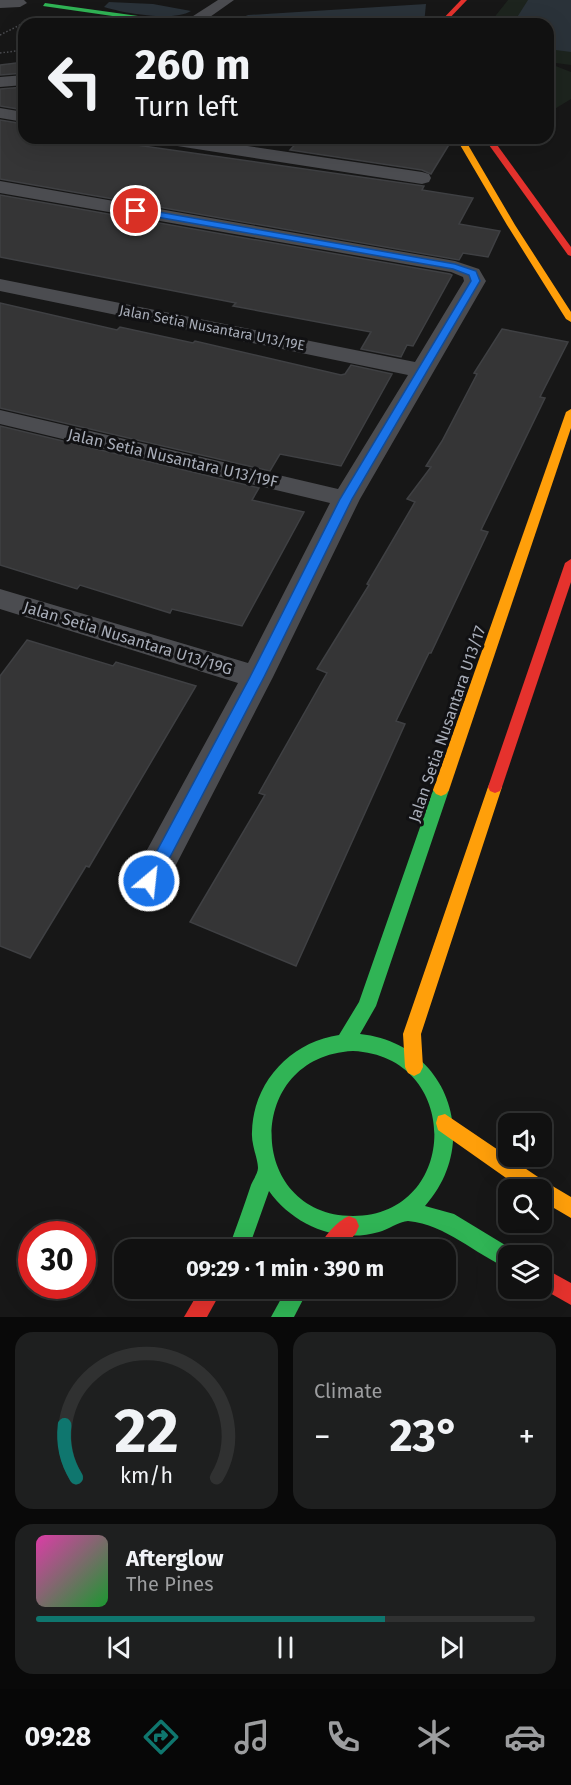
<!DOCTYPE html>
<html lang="en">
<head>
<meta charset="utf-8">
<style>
	body { margin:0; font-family:"Fira Sans",sans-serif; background:#1e1f1f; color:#f1f3f6; height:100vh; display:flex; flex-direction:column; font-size:22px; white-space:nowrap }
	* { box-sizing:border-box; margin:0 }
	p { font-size:20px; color:#9c9d9f }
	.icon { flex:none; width:33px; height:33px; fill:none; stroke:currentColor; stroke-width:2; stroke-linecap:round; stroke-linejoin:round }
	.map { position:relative; height:1317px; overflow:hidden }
	.side { display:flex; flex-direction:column; gap:15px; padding:15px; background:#090909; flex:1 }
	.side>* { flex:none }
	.hud { position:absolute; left:18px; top:18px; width:536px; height:126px; border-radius:18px; box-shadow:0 6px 24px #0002,0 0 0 2px #303131; background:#111; color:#f1f3f6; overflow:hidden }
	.controls { position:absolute; left:498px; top:1113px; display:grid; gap:12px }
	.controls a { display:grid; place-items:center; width:54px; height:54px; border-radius:12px; background:#111; box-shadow:0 6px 24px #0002,0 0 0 2px #303131; font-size:30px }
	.speed { position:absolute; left:18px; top:1221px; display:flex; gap:12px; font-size:30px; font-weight:700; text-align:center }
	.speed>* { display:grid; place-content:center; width:78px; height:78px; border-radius:50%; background:#111; box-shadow:0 6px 24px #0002,0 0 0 2px #303131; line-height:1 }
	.speed .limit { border:9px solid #d22; background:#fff; color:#111 }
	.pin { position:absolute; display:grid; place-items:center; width:51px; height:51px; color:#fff; margin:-26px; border:3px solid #fff; border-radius:50%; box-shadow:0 2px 6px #0007 }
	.me { position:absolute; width:66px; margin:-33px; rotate:28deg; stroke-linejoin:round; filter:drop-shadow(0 0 4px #0008) }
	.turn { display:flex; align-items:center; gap:21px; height:126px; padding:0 18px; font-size:27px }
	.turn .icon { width:78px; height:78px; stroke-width:2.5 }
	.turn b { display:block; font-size:42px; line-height:51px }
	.big { font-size:45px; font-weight:700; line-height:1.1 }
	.side .card { flex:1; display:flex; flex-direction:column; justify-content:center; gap:9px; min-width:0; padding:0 21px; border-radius:18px; background:#1e1f1f }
	.side .dial { align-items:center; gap:0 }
	.dial svg { height:156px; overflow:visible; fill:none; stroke:#303131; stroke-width:7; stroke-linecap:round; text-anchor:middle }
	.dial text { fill:#f1f3f6; stroke:none }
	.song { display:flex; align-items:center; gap:18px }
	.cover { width:72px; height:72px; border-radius:9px; background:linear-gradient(135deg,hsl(320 70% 55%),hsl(130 70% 35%)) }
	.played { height:6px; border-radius:3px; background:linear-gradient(90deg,#0f766e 70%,#303131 70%) }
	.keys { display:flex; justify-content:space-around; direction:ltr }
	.heat { display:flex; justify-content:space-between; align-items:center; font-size:33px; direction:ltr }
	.side .tiles { flex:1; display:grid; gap:15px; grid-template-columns:1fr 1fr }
	.card:last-child { grid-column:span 2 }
	.trip { position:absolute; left:114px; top:1239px; width:342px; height:60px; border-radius:18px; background:#111; box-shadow:0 6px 24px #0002,0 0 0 2px #303131; font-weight:700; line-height:60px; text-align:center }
	.tab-bar { display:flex; height:96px; justify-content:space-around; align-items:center; background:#070707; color:#9c9d9f }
	.tab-bar .icon { width:42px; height:42px }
	.tab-bar .selected { color:#0f766e }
	.tab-bar b { font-size:27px; color:#f1f3f6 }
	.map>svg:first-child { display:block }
	.green { fill:#1d241e }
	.water { fill:#2a3239 }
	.building { fill:#353536; stroke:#3f4043; stroke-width:1.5 }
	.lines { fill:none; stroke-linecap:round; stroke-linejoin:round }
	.path { stroke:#4d4e52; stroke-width:1.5; stroke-dasharray:1.5 2; stroke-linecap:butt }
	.street { fill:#4b4c50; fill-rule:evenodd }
	.fast { fill:#30b455; fill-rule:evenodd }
	.slow { fill:#ff9f0a; fill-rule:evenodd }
	.jam { fill:#e5322d; fill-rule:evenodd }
	.route { fill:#1a73e8; stroke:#114b97; stroke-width:1.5 }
	.labels { text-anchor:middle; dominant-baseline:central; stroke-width:6; stroke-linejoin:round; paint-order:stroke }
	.far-street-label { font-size:14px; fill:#a8adb8; stroke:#111113 }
	.street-label { font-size:16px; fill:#a8adb8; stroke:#111113 }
</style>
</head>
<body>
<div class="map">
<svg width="571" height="1317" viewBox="0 0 571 1317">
	<rect width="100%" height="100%" fill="#171717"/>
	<g class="green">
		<path d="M 508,0 L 571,0 L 571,65 L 548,62 L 548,24 L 489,24 Z"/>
		<path d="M 548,63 L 571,72 L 571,99 L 548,113 Z"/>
	</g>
	<g class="water">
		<path d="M 528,0 L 571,0 L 571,52 L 548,49 L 548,24 L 497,24 L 516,19 Z"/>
		<path d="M 109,2 L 153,4 L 191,11 C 173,22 123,13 104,7 Z"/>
		<path d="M 426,4 L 424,24 L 282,24 L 241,18 L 248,15 Z"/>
	</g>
	<g class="building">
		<path d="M 24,62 L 24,73 L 0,75 L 0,65 Z"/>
		<path d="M 24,87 L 24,110 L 0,106 L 0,89 Z"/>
		<path d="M 0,120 L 24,124 L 24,138 L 87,138 L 424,186 L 422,190 L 473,198 L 459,224 L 500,231 L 488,257 L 463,253 L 459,260 L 0,179 Z"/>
		<path d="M 301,138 L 413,138 L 450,143 L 431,174 L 422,170 L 290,150 Z"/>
		<path d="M 0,195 L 450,274 L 452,275 L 413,346 L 407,345 L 401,357 L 361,349 L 371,332 L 233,306 L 236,303 L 0,257 Z"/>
		<path d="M 0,303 L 117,330 L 120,327 L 193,343 L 195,341 L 341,375 L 345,374 L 351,365 L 392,374 L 341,466 L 280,454 L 270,471 L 0,408 Z"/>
		<path d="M 502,329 L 568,342 L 540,397 L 545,398 L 481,530 L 488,532 L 431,653 L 429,653 L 396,721 L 405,724 L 296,966 L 190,922 L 265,795 L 259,793 L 327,673 L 317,669 L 369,585 L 367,584 L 415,502 L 407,499 L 431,467 L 426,466 L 442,441 L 477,374 L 474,373 Z"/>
		<path d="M 0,426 L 259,488 L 252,500 L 304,512 L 242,626 L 172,609 L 170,613 L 80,585 L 77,589 L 0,565 Z"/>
		<path d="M 27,640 L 113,666 L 116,662 L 196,686 L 89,867 L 86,866 L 30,958 L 0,946 L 0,676 Z"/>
	</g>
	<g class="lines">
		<g class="path">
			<path d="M 0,35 L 26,22"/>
			<path d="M 0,53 L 24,50"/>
		</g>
		<g class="street">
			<path d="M 0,0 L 24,0 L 27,3 L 20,7 L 0,8 Z"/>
			<path d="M 218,0 L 234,0 L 200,24 L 190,24 L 188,21 L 190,18 Z"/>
			<path d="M 24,75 L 24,85 L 0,87 L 0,77 Z"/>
			<path d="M 0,108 L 24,112 L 24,122 L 0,118 Z"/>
			<path d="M 149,138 L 193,138 L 422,172 L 429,174 L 431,178 L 429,182 L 422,184 L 158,143 L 152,142 Z"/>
			<path d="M 0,181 L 455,261 L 479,269 L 486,281 L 360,499 L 273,677 L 162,892 L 149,897 L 136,892 L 130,881 L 238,683 L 0,609 L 0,589 L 248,663 L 330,503 L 0,424 L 0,410 L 338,489 L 408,375 L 0,291 L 0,279 L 415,362 L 464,281 L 463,277 L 451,272 L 0,193 Z"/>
		</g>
		<g class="fast">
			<path d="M 45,3 L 174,21 L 177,23 L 168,24 L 43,6 Z"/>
			<path d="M 441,784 L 446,786 L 449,790 L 376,1006 L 360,1034 C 447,1043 483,1141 425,1206 L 454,1214 L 515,1251 L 517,1256 L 508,1256 L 508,1268 C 474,1254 447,1225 408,1221 C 400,1221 387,1230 379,1232 C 338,1244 293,1225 269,1191 L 248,1250 L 228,1250 C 236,1228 244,1206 251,1185 C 253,1180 258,1173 258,1168 C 258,1159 251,1144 252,1132 C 253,1082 291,1042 339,1035 L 359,1002 L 433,790 L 436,786 ZM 353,1051 C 463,1056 460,1216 353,1216 C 246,1216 243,1056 353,1051 Z"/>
			<path d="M 287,1288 L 309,1288 L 294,1317 L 271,1317 Z"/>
		</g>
		<g class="slow">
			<path d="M 456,138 L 464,138 L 515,225 L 571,312 L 571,322 L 566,319 L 507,225 Z"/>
			<path d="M 571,409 L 571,428 L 449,790 L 446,794 L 441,796 L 436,794 L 433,790 L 566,412 Z"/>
			<path d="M 495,781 L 500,783 L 502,787 L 421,1034 L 423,1067 L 420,1073 L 414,1076 L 408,1073 L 405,1067 L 403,1034 L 488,787 L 490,783 Z"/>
			<path d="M 445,1114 L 544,1181 L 571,1197 L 571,1218 L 542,1201 L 542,1190 L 523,1190 L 438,1130 L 436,1123 L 438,1116 Z"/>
		</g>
		<g class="jam">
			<path d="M 461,0 L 467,0 L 444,24 L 438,24 Z"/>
			<path d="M 190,18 L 207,24 L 190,22 L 170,24 Z"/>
			<path d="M 484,138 L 492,138 L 571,247 L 571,256 L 568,255 Z"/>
			<path d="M 571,559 L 571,582 L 502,787 L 500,791 L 495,793 L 490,791 L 488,787 L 565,563 Z"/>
			<path d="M 349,1216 L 356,1219 L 359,1226 L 356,1233 L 342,1250 L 318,1250 C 323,1237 337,1221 349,1216 Z"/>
			<path d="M 542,1267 L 571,1283 L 571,1305 L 541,1288 Z"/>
			<path d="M 201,1288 L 223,1288 L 207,1317 L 184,1317 Z"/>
		</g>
	</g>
	<path class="route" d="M 136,208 L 455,264 L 476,271 L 480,281 L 352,499 L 264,677 L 155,886 L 149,888 L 143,886 L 141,881 L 143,877 L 250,677 L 340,499 L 471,281 L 469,275 L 453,269 L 134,213 L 134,209 Z"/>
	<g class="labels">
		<g class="far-street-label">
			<text transform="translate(212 328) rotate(11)">Jalan Setia Nusantara U13/19E</text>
		</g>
		<g class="street-label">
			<text transform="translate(173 458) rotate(13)">Jalan Setia Nusantara U13/19F</text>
			<text transform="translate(128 638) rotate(17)">Jalan Setia Nusantara U13/19G</text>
			<text transform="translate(447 724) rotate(-71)">Jalan Setia Nusantara U13/17</text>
		</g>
	</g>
</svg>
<div class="controls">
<a><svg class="icon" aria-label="sound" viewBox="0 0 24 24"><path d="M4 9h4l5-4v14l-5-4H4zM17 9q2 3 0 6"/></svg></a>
<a><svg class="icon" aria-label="search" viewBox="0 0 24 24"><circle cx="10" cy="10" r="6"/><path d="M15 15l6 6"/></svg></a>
<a><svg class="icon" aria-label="layers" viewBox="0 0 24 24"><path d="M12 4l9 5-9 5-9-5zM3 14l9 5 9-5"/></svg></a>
</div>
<div class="speed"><div class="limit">30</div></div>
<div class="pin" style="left:136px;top:211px;background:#d93025"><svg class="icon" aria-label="arrive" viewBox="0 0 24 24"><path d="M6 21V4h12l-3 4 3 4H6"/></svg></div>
<svg class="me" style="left:149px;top:881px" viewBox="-20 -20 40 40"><circle r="17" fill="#1a73e8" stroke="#fff" stroke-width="3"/><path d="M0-11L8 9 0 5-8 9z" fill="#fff"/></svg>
<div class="trip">09:29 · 1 min · 390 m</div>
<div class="hud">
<div class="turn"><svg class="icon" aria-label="left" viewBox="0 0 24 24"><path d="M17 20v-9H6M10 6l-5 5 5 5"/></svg><div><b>260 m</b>Turn left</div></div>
</div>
</div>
<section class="side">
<div class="tiles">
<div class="card dial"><svg viewBox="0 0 100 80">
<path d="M14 69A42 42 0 1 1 86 69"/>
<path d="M14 69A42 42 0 0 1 8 42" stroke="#0f766e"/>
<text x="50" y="56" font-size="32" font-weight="700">22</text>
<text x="50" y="72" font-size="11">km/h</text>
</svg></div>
<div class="card"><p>Climate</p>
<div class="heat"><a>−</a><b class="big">23°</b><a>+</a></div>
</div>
<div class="card">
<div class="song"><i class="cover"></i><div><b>Afterglow</b><p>The Pines</p></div></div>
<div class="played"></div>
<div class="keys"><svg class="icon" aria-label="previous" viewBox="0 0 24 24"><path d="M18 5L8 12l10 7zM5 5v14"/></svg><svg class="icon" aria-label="pause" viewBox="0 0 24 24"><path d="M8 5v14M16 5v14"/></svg><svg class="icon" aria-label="next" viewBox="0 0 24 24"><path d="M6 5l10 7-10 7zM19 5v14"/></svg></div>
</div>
</div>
</section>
<nav class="tab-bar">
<b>09:28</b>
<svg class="icon selected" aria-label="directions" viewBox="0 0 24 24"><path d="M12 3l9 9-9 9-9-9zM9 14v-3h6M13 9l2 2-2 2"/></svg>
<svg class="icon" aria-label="music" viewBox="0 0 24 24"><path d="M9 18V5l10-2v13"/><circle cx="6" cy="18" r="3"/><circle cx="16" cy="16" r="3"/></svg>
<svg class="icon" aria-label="phone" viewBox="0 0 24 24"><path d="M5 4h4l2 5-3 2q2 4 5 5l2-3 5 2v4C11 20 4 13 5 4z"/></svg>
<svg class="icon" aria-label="climate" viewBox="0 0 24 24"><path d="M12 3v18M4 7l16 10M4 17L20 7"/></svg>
<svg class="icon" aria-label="car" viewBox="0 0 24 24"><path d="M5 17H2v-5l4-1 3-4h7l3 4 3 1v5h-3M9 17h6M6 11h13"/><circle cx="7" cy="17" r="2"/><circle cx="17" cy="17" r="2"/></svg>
</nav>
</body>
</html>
